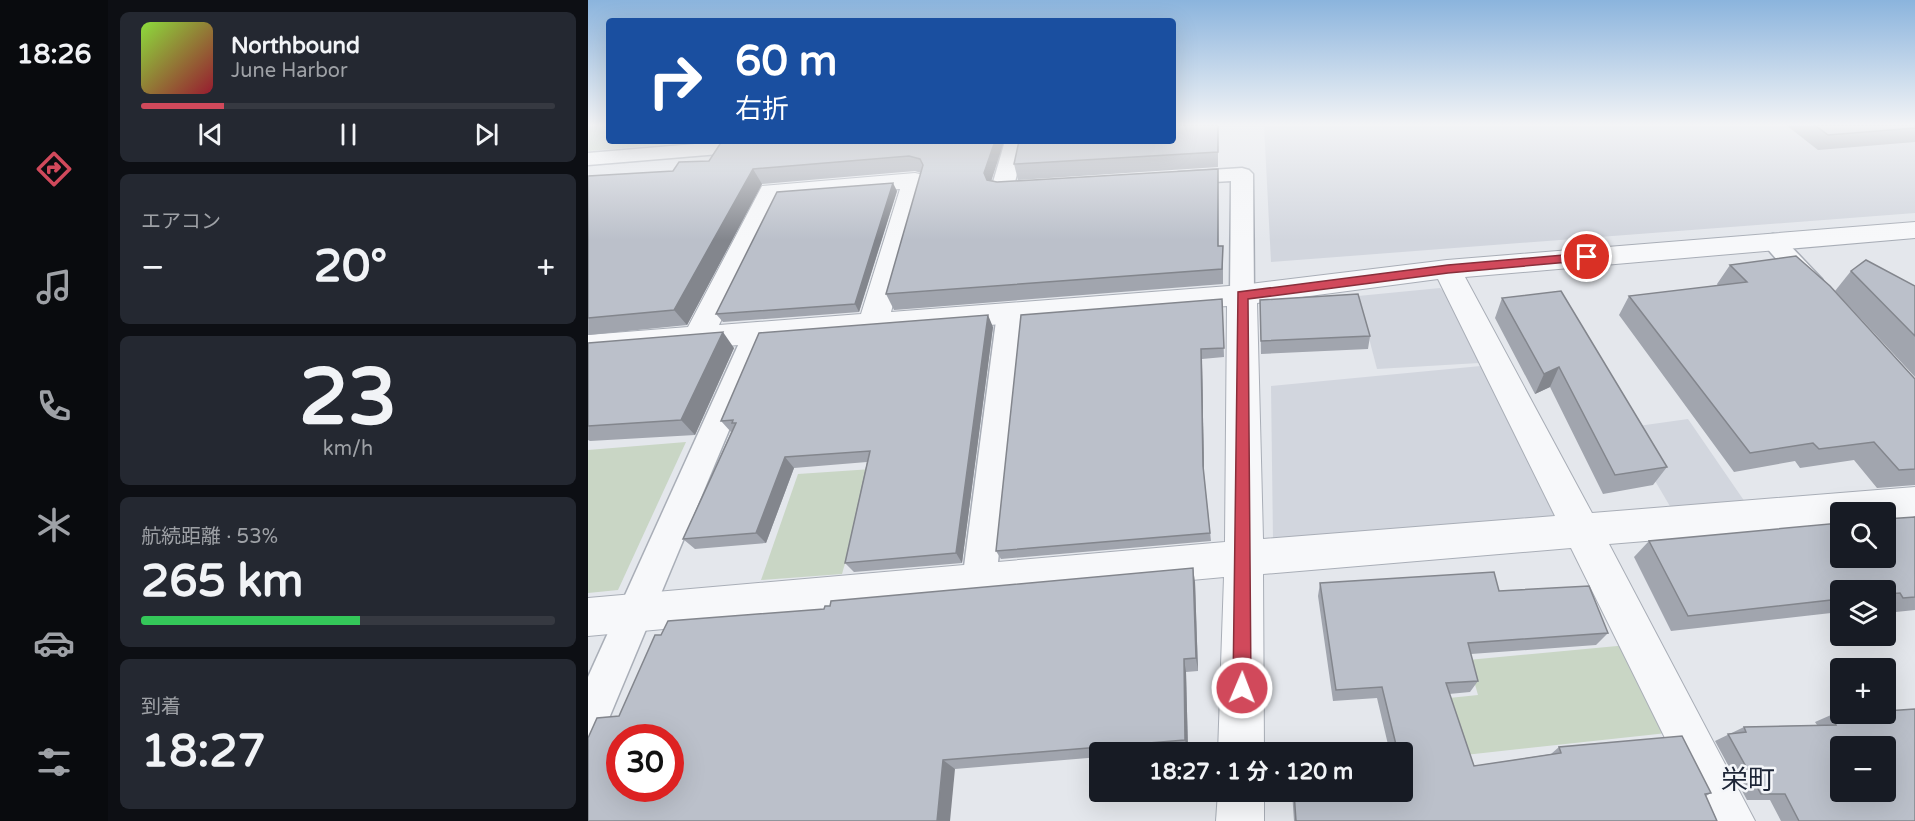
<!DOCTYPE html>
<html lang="ja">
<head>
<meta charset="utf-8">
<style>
	body { margin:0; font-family:"Varela Round","Noto Sans JP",sans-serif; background:#242831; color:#f1f3f6; height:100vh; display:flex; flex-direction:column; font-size:22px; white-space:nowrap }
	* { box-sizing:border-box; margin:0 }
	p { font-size:20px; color:#9ea1a6 }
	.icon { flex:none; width:33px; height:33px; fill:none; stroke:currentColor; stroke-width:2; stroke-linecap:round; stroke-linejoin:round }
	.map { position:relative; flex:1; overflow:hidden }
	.drawer { display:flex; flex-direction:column; gap:12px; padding:12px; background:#0d0f14; width:480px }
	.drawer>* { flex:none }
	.guide { position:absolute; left:18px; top:18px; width:570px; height:126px; border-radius:6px; box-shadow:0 6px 24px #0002; background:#1a4fa0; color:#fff; overflow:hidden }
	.buttons { position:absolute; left:1242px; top:502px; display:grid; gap:12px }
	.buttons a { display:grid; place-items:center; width:66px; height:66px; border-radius:6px; background:#171b24; box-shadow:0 6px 24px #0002; font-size:30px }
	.speed { position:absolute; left:18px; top:724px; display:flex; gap:12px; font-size:30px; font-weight:700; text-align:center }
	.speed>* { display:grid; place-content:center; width:78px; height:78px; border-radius:50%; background:#171b24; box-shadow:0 6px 24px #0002; line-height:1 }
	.speed .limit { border:9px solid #d22; background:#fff; color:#111 }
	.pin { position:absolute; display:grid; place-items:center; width:51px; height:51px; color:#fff; margin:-26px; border:3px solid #fff; border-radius:50%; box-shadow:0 2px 6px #0007 }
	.me { position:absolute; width:66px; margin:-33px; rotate:1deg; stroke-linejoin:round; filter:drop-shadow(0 0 4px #0008) }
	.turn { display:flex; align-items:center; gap:21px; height:126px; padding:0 30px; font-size:27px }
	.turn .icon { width:78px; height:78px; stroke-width:2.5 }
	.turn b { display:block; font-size:42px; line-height:51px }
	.big { font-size:45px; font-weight:700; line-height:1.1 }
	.drawer .card { flex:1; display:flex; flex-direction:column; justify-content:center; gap:9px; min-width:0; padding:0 21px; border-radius:9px; background:#242831 }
	.drawer .dial { align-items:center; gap:0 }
	.dial b { font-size:78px; line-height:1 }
	.song { display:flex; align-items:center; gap:18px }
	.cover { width:72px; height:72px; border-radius:9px; background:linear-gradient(135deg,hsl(90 70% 55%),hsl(350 70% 35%)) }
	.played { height:6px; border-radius:3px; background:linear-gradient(90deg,#d1495b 20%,#363941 20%) }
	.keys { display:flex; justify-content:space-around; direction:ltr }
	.heat { display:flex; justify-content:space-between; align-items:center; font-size:33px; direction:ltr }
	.charge { height:9px; border-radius:4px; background:linear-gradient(90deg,#34c759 53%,#363941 0) }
	.trip { position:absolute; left:501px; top:742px; width:324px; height:60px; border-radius:6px; background:#171b24; box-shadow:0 6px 24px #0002; font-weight:700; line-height:60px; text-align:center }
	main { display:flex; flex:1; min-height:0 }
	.tabs { display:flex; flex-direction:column; width:108px; justify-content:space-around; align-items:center; background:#090b0e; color:#9ea1a6 }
	.tabs .icon { width:42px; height:42px }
	.tabs .selected { color:#d1495b }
	.tabs b { font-size:27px; color:#f1f3f6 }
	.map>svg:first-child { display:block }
	.built { fill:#d2d6de }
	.green { fill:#c9d6c5 }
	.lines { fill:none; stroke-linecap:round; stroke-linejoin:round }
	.lane-casing { stroke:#a9aeb7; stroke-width:3 }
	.street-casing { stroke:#a9aeb7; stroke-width:2 }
	.lane { fill:#f7f8fa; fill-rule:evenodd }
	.street { fill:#f7f8fa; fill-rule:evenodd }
	.wall { fill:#a1a5ae }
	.shaded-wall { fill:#83868d }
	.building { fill:#bbc0ca; stroke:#83868d; stroke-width:1.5; fill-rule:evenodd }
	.route { fill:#d1495b; stroke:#882f3b; stroke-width:1.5 }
	.labels { text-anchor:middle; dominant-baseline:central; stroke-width:5; stroke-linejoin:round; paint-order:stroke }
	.near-quarter-label { font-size:27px; fill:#1d2536; stroke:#f4f6f9 }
</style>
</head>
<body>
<main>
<nav class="tabs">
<b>18:26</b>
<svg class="icon selected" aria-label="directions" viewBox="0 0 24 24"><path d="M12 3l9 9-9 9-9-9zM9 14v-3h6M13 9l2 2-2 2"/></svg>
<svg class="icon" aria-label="music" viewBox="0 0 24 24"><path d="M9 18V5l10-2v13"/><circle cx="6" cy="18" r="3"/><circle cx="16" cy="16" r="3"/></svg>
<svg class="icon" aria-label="phone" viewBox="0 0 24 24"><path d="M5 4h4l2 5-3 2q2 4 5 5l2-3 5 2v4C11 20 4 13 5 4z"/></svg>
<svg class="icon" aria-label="climate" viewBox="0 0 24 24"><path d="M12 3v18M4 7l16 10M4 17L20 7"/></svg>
<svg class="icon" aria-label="car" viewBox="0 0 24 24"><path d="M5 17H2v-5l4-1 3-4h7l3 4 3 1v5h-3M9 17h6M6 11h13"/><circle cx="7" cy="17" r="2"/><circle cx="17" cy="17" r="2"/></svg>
<svg class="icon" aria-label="filters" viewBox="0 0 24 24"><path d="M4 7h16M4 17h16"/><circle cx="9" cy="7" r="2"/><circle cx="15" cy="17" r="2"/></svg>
</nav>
<section class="drawer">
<div class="card">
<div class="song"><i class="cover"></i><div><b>Northbound</b><p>June Harbor</p></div></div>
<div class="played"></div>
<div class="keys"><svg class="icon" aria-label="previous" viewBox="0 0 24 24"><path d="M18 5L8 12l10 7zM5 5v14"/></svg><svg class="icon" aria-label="pause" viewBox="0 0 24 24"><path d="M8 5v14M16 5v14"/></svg><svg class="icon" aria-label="next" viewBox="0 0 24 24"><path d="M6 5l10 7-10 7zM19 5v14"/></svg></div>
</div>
<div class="card"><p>エアコン</p>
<div class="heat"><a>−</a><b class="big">20°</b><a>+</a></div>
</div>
<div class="card dial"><b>23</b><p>km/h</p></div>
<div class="card"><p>航続距離 · 53%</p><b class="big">265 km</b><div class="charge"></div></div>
<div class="card"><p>到着</p><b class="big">18:27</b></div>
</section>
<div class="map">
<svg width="1327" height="821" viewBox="0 0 1327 821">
	<rect width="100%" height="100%" fill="#e4e7ec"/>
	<g class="built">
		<path d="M 676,125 L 1327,125 L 1327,213 L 683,262 Z"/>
		<path d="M 852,288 L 860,295 L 891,363 L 789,369 L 770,296 Z"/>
		<path d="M 893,366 L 970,517 L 685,541 L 683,386 Z"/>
		<path d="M 1100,419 L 1157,502 L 1083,508 L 1036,428 Z"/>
	</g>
	<g class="green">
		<path d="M 0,125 L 21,125 L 21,141 L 116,141 L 0,151 Z"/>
		<path d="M 98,442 L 30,590 L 0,593 L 0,450 Z"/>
		<path d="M 284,469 L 254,574 L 173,580 L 210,474 Z"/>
		<path d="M 1040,645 L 1079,733 L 877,755 L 861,698 L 890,695 L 880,660 Z"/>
	</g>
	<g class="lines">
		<g class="lane-casing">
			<g id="lane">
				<path d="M 143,141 L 226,141 L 223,145 L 216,147 L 0,165 L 0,153 Z"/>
				<path d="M 417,141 L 437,141 L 427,182 L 455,182 L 458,187 L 455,192 L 414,195 L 406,194 L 403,189 Z"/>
				<path d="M 654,168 L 661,170 L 665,174 L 666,295 L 663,301 L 654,303 L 645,301 L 642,295 L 643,181 L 591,184 L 584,182 L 580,178 L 584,174 L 591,172 Z"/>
				<path d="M 1185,234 L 1193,236 L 1234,279 L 1237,285 L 1234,291 L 1225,293 L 1216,291 L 1177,246 L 1173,241 L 1177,236 Z"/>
				<path d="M 422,304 L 431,307 L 435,313 L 408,582 L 403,593 L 391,598 L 379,593 L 374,582 L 409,313 L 413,307 Z"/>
				<path d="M 169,323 L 178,325 L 182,332 L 14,735 L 0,740 L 0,677 L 156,332 L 160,325 Z"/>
			</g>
		</g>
		<g class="street-casing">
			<g id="street">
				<path d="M 327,173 L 336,175 L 339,180 L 303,312 L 654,285 L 859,260 L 1327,222 L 1327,238 L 877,277 L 1004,513 L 1327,487 L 1327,519 L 1298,521 L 1298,513 L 1252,513 L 1252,525 L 1021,544 L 1167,821 L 1118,821 L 983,548 L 675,574 L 676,753 L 630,753 L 636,577 L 0,636 L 0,598 L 637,542 L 639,306 L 0,357 L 0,335 L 100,327 L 174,186 ZM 312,189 L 273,314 L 131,325 L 192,198 ZM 850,279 L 967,516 L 675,539 L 669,303 Z"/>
				<path d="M 630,792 L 676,792 L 676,821 L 628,821 Z"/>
			</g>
		</g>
		<use href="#lane" class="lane"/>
		<use href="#street" class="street"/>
	</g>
	<g class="wall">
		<path d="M 585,125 L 630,125 L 630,167 L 430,180 L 426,164 Z"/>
		<path d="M 1198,125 L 1327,125 L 1327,142 L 1230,150 Z"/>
		<path d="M 416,141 L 403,181 L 409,182 L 630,169 L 630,246 L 635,246 L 635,284 L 306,310 L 298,294 L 333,173 L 327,171 L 174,184 L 99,325 L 0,335 L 0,176 L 85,171 L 121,161 Z"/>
		<path d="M 309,191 L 271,312 L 135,322 L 128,314 Z"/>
		<path d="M 1142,265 L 1327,379 L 1327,485 L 1289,488 L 1266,460 L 1212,468 L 1207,461 L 1146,472 L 1031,315 L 1041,296 L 1130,286 L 1129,284 Z"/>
		<path d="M 1263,271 L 1327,286 L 1327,377 L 1247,291 Z"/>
		<path d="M 914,298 L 1079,467 L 1065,485 L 1015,494 L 962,387 L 947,394 L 907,318 Z"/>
		<path d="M 634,299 L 636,357 L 614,359 L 616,474 L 623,541 L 413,559 L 408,551 Z"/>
		<path d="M 672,300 L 782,336 L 780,349 L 673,354 Z"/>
		<path d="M 405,327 L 374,563 L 266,572 L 257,563 L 279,462 L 206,468 L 178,543 L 107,549 L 95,539 L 143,432 L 133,421 Z"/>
		<path d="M 0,343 L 146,348 L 107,435 L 2,441 L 0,440 Z"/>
		<path d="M 1327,516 L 1327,610 L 1298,613 L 1298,591 L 1252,591 L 1252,612 L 1083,631 L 1046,557 L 1061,541 L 1325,517 Z"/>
		<path d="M 607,582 L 610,671 L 598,672 L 600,750 L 559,753 L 512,753 L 512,757 L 367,769 L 31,716 Z"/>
		<path d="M 732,583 L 911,591 L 1020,633 L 1008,645 L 883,654 L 890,681 L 882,692 L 861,694 L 886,766 L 963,754 L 971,747 L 1123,793 L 1118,796 L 1129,821 L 706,821 L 704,792 L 814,792 L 814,753 L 802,753 L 789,698 L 745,701 L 730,596 Z"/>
		<path d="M 1243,715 L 1327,821 L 1193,821 L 1182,800 L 1159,800 L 1127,741 L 1156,727 L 1229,725 L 1227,722 Z"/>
	</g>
	<g class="shaded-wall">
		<path d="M 407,141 L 416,141 L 401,188 L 396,173 Z"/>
		<path d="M 165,169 L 174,184 L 99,325 L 86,310 Z"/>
		<path d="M 305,183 L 309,191 L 271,312 L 267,304 Z"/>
		<path d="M 400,315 L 405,327 L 374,563 L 368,553 Z"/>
		<path d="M 135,332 L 146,348 L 107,435 L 93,420 Z"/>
		<path d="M 613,349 L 614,359 L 616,475 L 615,466 Z"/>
		<path d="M 971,367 L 962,387 L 947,394 L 956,374 Z"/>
		<path d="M 197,457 L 206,468 L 178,543 L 168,533 Z"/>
		<path d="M 605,568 L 607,582 L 610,671 L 608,658 Z"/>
		<path d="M 596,659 L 598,672 L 600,750 L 597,740 Z"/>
		<path d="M 355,760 L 367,769 L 362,821 L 349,821 Z"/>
	</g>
	<g class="building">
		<path d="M 585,125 L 630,125 L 630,152 L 426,164 L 431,141 L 585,141 Z"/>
		<path d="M 1227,125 L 1327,125 L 1327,128 L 1240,135 Z"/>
		<path d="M 134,141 L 407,141 L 396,173 L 399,180 L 409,182 L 630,169 L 630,246 L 635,246 L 634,269 L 298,294 L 335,165 L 332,159 L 321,156 L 165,169 L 86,310 L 0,318 L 0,176 L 85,171 L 91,162 L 121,161 Z"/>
		<path d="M 305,183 L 267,304 L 128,314 L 189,192 Z"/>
		<path d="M 1208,256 L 1242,286 L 1327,379 L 1327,469 L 1311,470 L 1286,442 L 1231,449 L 1225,443 L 1162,453 L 1041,296 L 1159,282 L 1142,265 Z"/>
		<path d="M 1278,260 L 1327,286 L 1327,336 L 1263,271 Z"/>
		<path d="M 973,291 L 1079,467 L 1027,475 L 971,367 L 956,374 L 914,298 Z"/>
		<path d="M 770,294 L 782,336 L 673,341 L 672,300 Z"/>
		<path d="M 634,299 L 636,348 L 613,349 L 615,466 L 622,533 L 408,551 L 433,315 Z"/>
		<path d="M 400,315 L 368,553 L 257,563 L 282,451 L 197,457 L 168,533 L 95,539 L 148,423 L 144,423 L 145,420 L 133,421 L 171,333 Z"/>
		<path d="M 135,332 L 93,420 L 0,426 L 0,343 Z"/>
		<path d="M 1327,517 L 1327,597 L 1315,598 L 1312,593 L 1298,594 L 1298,591 L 1252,591 L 1252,599 L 1100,616 L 1061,541 L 1252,523 L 1252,558 L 1298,558 L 1298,519 Z"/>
		<path d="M 605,568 L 608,658 L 596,659 L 597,740 L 355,760 L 349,821 L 0,821 L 0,738 L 9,718 L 31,716 L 67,635 L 73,635 L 80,621 L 236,609 L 237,606 L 242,606 L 243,601 ZM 32,738 L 82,738 L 82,789 L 32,789 Z"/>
		<path d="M 906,572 L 911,591 L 1001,586 L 1020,633 L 880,643 L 890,681 L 858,683 L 886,766 L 973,753 L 971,747 L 1094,736 L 1123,793 L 1117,794 L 1129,821 L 708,821 L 706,792 L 814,792 L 814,753 L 810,753 L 794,687 L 748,690 L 732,583 Z"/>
		<path d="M 1327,709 L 1327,821 L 1211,821 L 1197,794 L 1173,794 L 1140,734 L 1158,732 L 1156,727 L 1248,725 L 1243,715 L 1298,714 L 1298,711 ZM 1252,747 L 1298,747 L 1298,792 L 1252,792 Z"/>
	</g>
	<linearGradient id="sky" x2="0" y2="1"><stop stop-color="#8bb4dd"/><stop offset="0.52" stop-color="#f3f4f6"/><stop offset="1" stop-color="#f3f4f6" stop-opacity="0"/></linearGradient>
	<rect width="1327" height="240" fill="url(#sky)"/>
	<path class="route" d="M 999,253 L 1003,255 L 1003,260 L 860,273 L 660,299 L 663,688 L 660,694 L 654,697 L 648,694 L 645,688 L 650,292 L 860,265 Z"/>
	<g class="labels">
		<g class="near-quarter-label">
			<text x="1160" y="780">栄町</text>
		</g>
	</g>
</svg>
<div class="buttons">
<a><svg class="icon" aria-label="search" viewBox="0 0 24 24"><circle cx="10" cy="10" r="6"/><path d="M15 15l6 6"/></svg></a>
<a><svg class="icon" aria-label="layers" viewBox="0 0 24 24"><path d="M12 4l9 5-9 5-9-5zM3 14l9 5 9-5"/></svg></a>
<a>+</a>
<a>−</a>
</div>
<div class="speed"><div class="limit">30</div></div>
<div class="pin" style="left:999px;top:257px;background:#d93025"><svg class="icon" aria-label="arrive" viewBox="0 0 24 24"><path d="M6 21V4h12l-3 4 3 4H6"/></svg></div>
<svg class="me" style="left:654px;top:688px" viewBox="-20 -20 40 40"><circle r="17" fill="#d1495b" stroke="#fff" stroke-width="3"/><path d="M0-11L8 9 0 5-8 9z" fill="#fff"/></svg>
<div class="trip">18:27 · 1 分 · 120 m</div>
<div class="guide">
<div class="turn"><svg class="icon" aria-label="right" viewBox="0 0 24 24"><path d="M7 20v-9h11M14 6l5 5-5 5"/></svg><div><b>60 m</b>右折</div></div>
</div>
</div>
</main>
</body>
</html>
